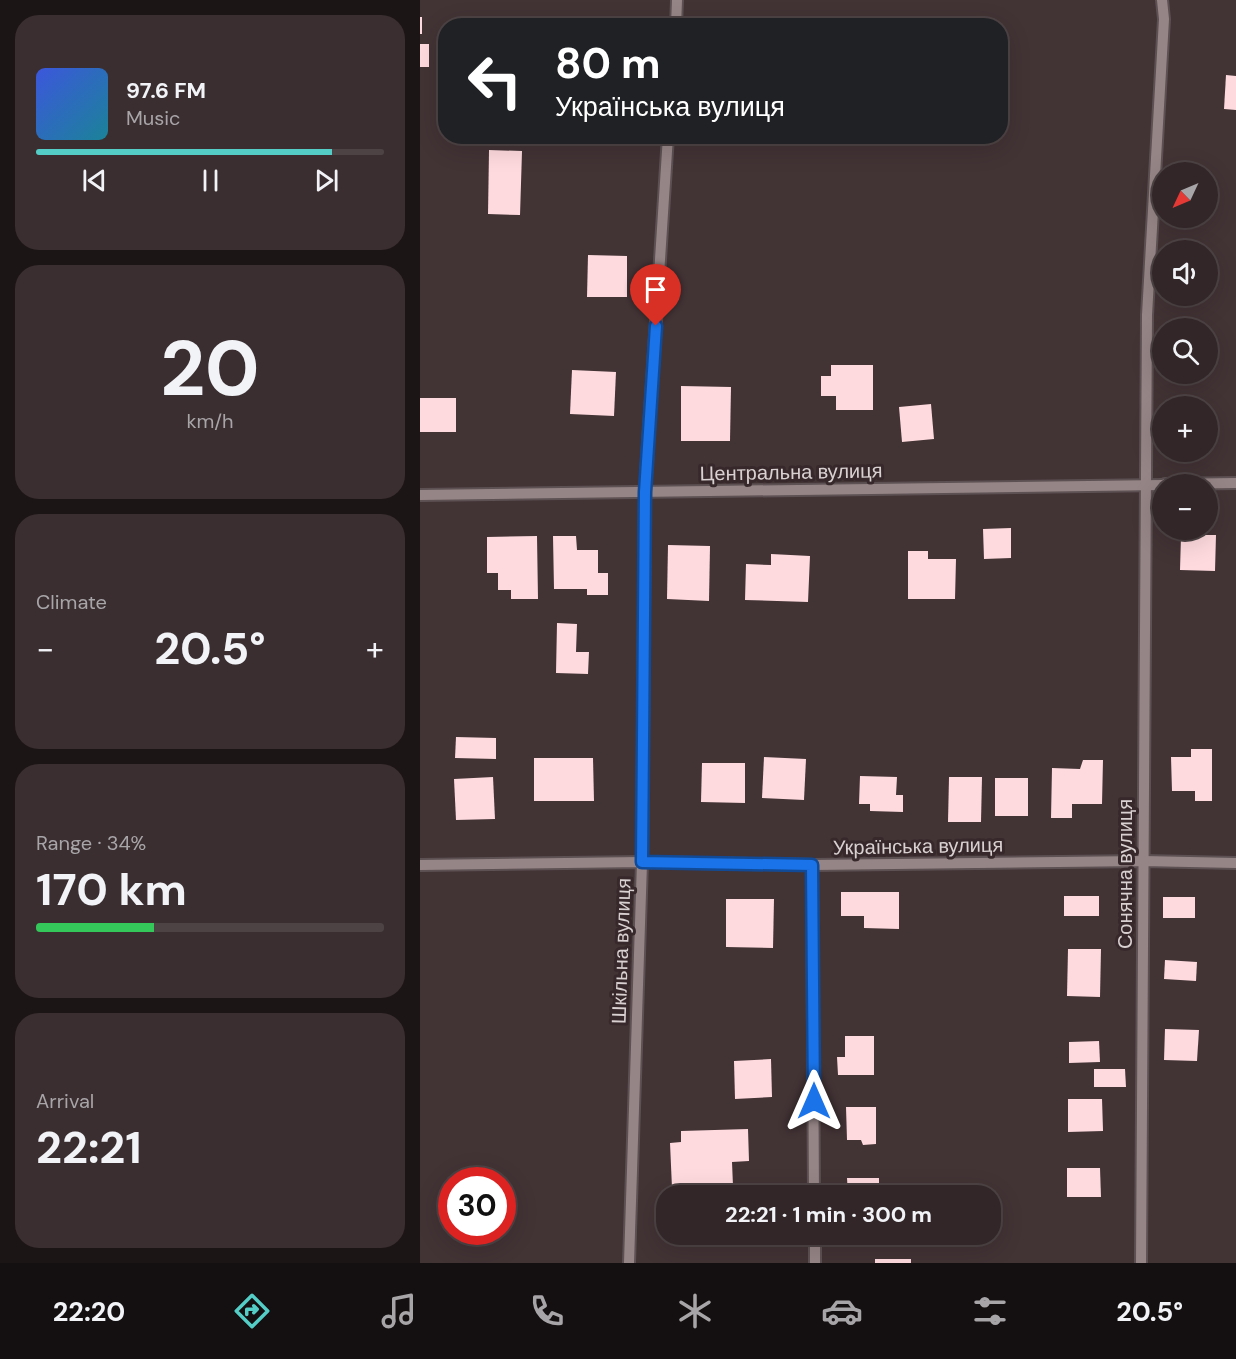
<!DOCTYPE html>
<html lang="en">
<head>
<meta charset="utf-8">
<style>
	body { margin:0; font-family:"DM Sans",sans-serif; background:#3a2e30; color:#f1f3f6; height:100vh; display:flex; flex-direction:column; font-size:22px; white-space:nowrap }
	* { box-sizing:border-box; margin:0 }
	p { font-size:20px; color:#a8a5a8 }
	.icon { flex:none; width:33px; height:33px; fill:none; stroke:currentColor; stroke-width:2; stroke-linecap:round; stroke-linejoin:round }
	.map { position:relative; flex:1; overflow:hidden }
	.sheet { display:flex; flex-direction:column; gap:15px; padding:15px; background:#1c1516; width:420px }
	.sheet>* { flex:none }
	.top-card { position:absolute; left:18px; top:18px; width:570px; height:126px; border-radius:24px; box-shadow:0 6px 24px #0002,0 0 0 2px #4d4345; background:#202124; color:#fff; overflow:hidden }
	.needle { width:39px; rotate:226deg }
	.controls { position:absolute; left:732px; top:162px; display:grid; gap:12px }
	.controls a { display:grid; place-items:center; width:66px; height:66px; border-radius:50%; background:#322628; box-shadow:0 6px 24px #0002,0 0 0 2px #4d4345; font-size:30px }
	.speed { position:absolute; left:18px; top:1167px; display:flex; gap:12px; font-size:30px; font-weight:700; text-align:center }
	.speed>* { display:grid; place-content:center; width:78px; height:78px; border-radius:50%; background:#322628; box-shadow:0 6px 24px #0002,0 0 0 2px #4d4345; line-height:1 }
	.speed .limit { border:9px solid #d22; background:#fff; color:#111 }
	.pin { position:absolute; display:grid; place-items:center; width:51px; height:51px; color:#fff; margin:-62px -26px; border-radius:50% 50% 50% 0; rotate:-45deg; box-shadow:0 0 6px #0007 }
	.pin .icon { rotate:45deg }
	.me { position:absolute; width:66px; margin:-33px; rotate:0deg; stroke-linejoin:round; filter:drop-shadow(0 0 4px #0008) }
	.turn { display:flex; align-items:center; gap:21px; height:126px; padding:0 18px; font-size:27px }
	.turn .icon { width:78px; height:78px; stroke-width:2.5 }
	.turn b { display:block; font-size:42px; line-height:51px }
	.big { font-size:45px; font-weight:700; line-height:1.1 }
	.sheet .widget { flex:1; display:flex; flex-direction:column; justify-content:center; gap:9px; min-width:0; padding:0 21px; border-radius:24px; background:#3a2e30 }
	.sheet .dial { align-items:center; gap:0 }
	.dial b { font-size:78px; line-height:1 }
	.song { display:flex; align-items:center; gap:18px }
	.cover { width:72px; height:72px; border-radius:9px; background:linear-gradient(135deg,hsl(230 70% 55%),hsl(190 70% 35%)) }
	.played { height:6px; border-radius:3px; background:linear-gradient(90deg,#54cdc7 85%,#4d4345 85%) }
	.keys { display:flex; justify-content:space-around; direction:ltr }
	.heat { display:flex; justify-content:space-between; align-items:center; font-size:33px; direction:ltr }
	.charge { height:9px; border-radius:4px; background:linear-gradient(90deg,#34c759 34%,#4d4345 0) }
	.trip { position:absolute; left:236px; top:1185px; width:345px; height:60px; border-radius:24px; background:#322628; box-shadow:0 6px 24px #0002,0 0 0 2px #4d4345; font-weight:700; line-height:60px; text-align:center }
	.menu { display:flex; height:96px; justify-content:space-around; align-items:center; background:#140f10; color:#a8a5a8 }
	.menu .icon { width:42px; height:42px }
	.menu .on { color:#54cdc7 }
	.menu b { font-size:27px; color:#f1f3f6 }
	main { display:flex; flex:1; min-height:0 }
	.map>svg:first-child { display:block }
	.building { fill:#fedade }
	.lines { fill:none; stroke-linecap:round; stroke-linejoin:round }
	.minor-casing { stroke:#5d5153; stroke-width:14 }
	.minor { stroke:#968587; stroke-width:10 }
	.route-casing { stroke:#114b97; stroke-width:15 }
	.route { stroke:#1a73e8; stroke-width:10 }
	.labels { text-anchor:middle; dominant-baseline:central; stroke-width:6; stroke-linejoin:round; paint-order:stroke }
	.street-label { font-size:20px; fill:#d9d0d1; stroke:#37292b }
</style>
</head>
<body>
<main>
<section class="sheet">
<div class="widget">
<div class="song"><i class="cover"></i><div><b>97.6 FM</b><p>Music</p></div></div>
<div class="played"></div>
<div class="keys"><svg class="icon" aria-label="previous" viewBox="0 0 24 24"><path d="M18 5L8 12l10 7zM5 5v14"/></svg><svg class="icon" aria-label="pause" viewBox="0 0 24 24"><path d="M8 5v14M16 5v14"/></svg><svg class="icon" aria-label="next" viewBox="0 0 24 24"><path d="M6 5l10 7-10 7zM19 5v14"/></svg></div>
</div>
<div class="widget dial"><b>20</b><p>km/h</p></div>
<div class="widget"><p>Climate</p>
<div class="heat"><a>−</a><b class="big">20.5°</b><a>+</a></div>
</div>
<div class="widget"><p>Range · 34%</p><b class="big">170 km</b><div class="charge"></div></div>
<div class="widget"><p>Arrival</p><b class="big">22:21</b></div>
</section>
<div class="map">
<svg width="816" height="1263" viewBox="0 0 816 1263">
	<rect width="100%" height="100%" fill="#423335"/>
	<g class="building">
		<rect x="0" y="17" width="2" height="17"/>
		<path d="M 407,17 L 406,26 L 349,26 L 348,19 Z"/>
		<rect x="0" y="44" width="9" height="23"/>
		<path d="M 806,75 L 816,76 L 816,110 L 804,109 Z"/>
		<path d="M 69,150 L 102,151 L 100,215 L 68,214 Z"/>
		<path d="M 168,255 L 207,256 L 207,297 L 167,297 Z"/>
		<path d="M 411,365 L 453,365 L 453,410 L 416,410 L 416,396 L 401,396 L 401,376 L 411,376 Z"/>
		<path d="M 152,370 L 196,372 L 194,416 L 150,414 Z"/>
		<path d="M 261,386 L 311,387 L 310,441 L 261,441 Z"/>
		<rect x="0" y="398" width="36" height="34"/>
		<path d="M 511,404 L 514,439 L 482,442 L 479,407 Z"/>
		<path d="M 591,528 L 591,558 L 564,559 L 563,529 Z"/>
		<path d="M 770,530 L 781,530 L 781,535 L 796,535 L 795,571 L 760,570 L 761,536 L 769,537 Z"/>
		<path d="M 117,536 L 118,599 L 91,599 L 91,590 L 78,590 L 78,573 L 67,573 L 67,537 Z"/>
		<path d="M 133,536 L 156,536 L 157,550 L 178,550 L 178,573 L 188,573 L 188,595 L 167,595 L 167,589 L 134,589 Z"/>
		<path d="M 248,545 L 290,546 L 289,601 L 247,599 Z"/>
		<path d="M 488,551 L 508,551 L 508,559 L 536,559 L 535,599 L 488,599 Z"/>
		<path d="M 351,554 L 390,556 L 388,602 L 325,600 L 326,564 L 351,565 Z"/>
		<path d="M 137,623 L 157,624 L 156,652 L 169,652 L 168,674 L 136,673 Z"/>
		<path d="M 36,737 L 76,738 L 76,759 L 35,758 Z"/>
		<path d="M 771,749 L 792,749 L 792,801 L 775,801 L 775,791 L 752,791 L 751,757 L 771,757 Z"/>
		<path d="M 344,757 L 386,759 L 384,800 L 342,798 Z"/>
		<path d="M 114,758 L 173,758 L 174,801 L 114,801 Z"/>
		<path d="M 663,760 L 683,760 L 682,804 L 652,804 L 652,818 L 631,818 L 632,768 L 660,769 Z"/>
		<path d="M 282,763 L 325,763 L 325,803 L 281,802 Z"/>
		<path d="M 440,776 L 477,777 L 476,795 L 483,795 L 483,812 L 450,811 L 450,804 L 439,804 Z"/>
		<path d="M 73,777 L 75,819 L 36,820 L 34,779 Z"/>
		<path d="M 529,777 L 562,777 L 561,822 L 528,822 Z"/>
		<rect x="575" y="778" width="33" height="38"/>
		<path d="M 421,892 L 479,892 L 479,929 L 444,928 L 444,916 L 421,916 Z"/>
		<rect x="644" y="896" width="35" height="20"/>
		<rect x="743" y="897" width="32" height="21"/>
		<path d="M 306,899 L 354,899 L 353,948 L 306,947 Z"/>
		<path d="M 648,949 L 681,949 L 680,997 L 647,996 Z"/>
		<path d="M 745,960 L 777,962 L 776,981 L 744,979 Z"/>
		<path d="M 745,1029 L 779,1030 L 777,1061 L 744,1060 Z"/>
		<path d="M 425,1036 L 454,1036 L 454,1075 L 418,1075 L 417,1057 L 425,1057 Z"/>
		<path d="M 679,1041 L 680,1062 L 649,1063 L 649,1042 Z"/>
		<path d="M 351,1059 L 352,1097 L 315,1099 L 314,1061 Z"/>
		<path d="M 674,1069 L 705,1069 L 706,1087 L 674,1087 Z"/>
		<path d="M 648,1099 L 682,1099 L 683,1131 L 648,1132 Z"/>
		<path d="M 426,1107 L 456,1107 L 456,1144 L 443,1145 L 441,1140 L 427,1140 Z"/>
		<path d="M 328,1129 L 329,1161 L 312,1162 L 313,1186 L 252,1188 L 250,1143 L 261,1142 L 261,1131 Z"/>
		<path d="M 647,1168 L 680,1168 L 681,1197 L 647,1197 Z"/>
		<path d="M 427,1178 L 459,1178 L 459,1196 L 428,1196 Z"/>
		<rect x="455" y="1259" width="36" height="4"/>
	</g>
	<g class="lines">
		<g class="minor-casing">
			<g id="minor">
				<path d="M 256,26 L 257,0"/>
				<path d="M 745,484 L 816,483"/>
				<path d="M 0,495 L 742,485"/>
				<path d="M 0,865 L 222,862 L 392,865 L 723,861 L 816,863"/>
				<path d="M 392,865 L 394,1196"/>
				<path d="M 395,1234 L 395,1263"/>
				<path d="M 209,1263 L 222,862 L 225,491 L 248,136"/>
				<path d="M 721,1263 L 727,315 L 744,19 L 742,0"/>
			</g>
		</g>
		<use href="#minor" class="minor"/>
	</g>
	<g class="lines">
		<g class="route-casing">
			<path id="route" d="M 236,326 L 225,492 L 222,862 L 392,865 L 394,1101"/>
		</g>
		<use href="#route" class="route"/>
	</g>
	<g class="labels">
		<g class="street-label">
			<text transform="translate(371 472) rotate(-1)">Центральна вулиця</text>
			<text transform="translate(498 846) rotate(-1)">Українська вулиця</text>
			<text transform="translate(705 874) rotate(-90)">Сонячна вулиця</text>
			<text transform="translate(201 951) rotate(-88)">Шкільна вулиця</text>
		</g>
	</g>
</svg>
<div class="controls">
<a><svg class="needle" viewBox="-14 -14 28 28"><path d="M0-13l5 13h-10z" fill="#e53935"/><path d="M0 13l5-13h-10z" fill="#a8a5a8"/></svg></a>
<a><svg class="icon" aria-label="sound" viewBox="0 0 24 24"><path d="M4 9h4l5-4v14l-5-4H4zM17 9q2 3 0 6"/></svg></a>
<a><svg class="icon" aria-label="search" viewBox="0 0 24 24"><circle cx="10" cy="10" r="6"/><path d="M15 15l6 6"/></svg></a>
<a>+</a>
<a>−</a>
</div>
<div class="speed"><div class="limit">30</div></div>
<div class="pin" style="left:236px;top:326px;background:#d93025"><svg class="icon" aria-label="arrive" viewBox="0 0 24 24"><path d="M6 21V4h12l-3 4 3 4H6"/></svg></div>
<svg class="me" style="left:394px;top:1101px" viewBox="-20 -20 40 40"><path d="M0-17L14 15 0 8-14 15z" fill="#1a73e8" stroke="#fff" stroke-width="4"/></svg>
<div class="trip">22:21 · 1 min · 300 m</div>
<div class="top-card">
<div class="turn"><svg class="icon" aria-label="left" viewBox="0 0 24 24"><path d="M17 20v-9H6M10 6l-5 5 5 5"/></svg><div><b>80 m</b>Українська вулиця</div></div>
</div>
</div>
</main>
<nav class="menu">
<b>22:20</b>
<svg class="icon on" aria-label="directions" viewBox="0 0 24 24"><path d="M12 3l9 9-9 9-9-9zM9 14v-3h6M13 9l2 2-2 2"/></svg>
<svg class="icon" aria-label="music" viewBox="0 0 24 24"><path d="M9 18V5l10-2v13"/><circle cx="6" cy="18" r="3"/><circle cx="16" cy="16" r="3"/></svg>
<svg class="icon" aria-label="phone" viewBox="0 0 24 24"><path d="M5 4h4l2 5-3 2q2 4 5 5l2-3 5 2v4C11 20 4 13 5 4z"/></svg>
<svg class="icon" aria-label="climate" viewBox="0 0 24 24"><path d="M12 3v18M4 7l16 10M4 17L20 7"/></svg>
<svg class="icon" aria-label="car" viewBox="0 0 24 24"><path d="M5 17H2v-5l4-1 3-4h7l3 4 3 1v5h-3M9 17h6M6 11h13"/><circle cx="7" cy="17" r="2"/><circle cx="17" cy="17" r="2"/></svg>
<svg class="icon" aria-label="filters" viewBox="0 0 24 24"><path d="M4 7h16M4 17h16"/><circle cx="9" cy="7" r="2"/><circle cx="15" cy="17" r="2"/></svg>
<b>20.5°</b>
</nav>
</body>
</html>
